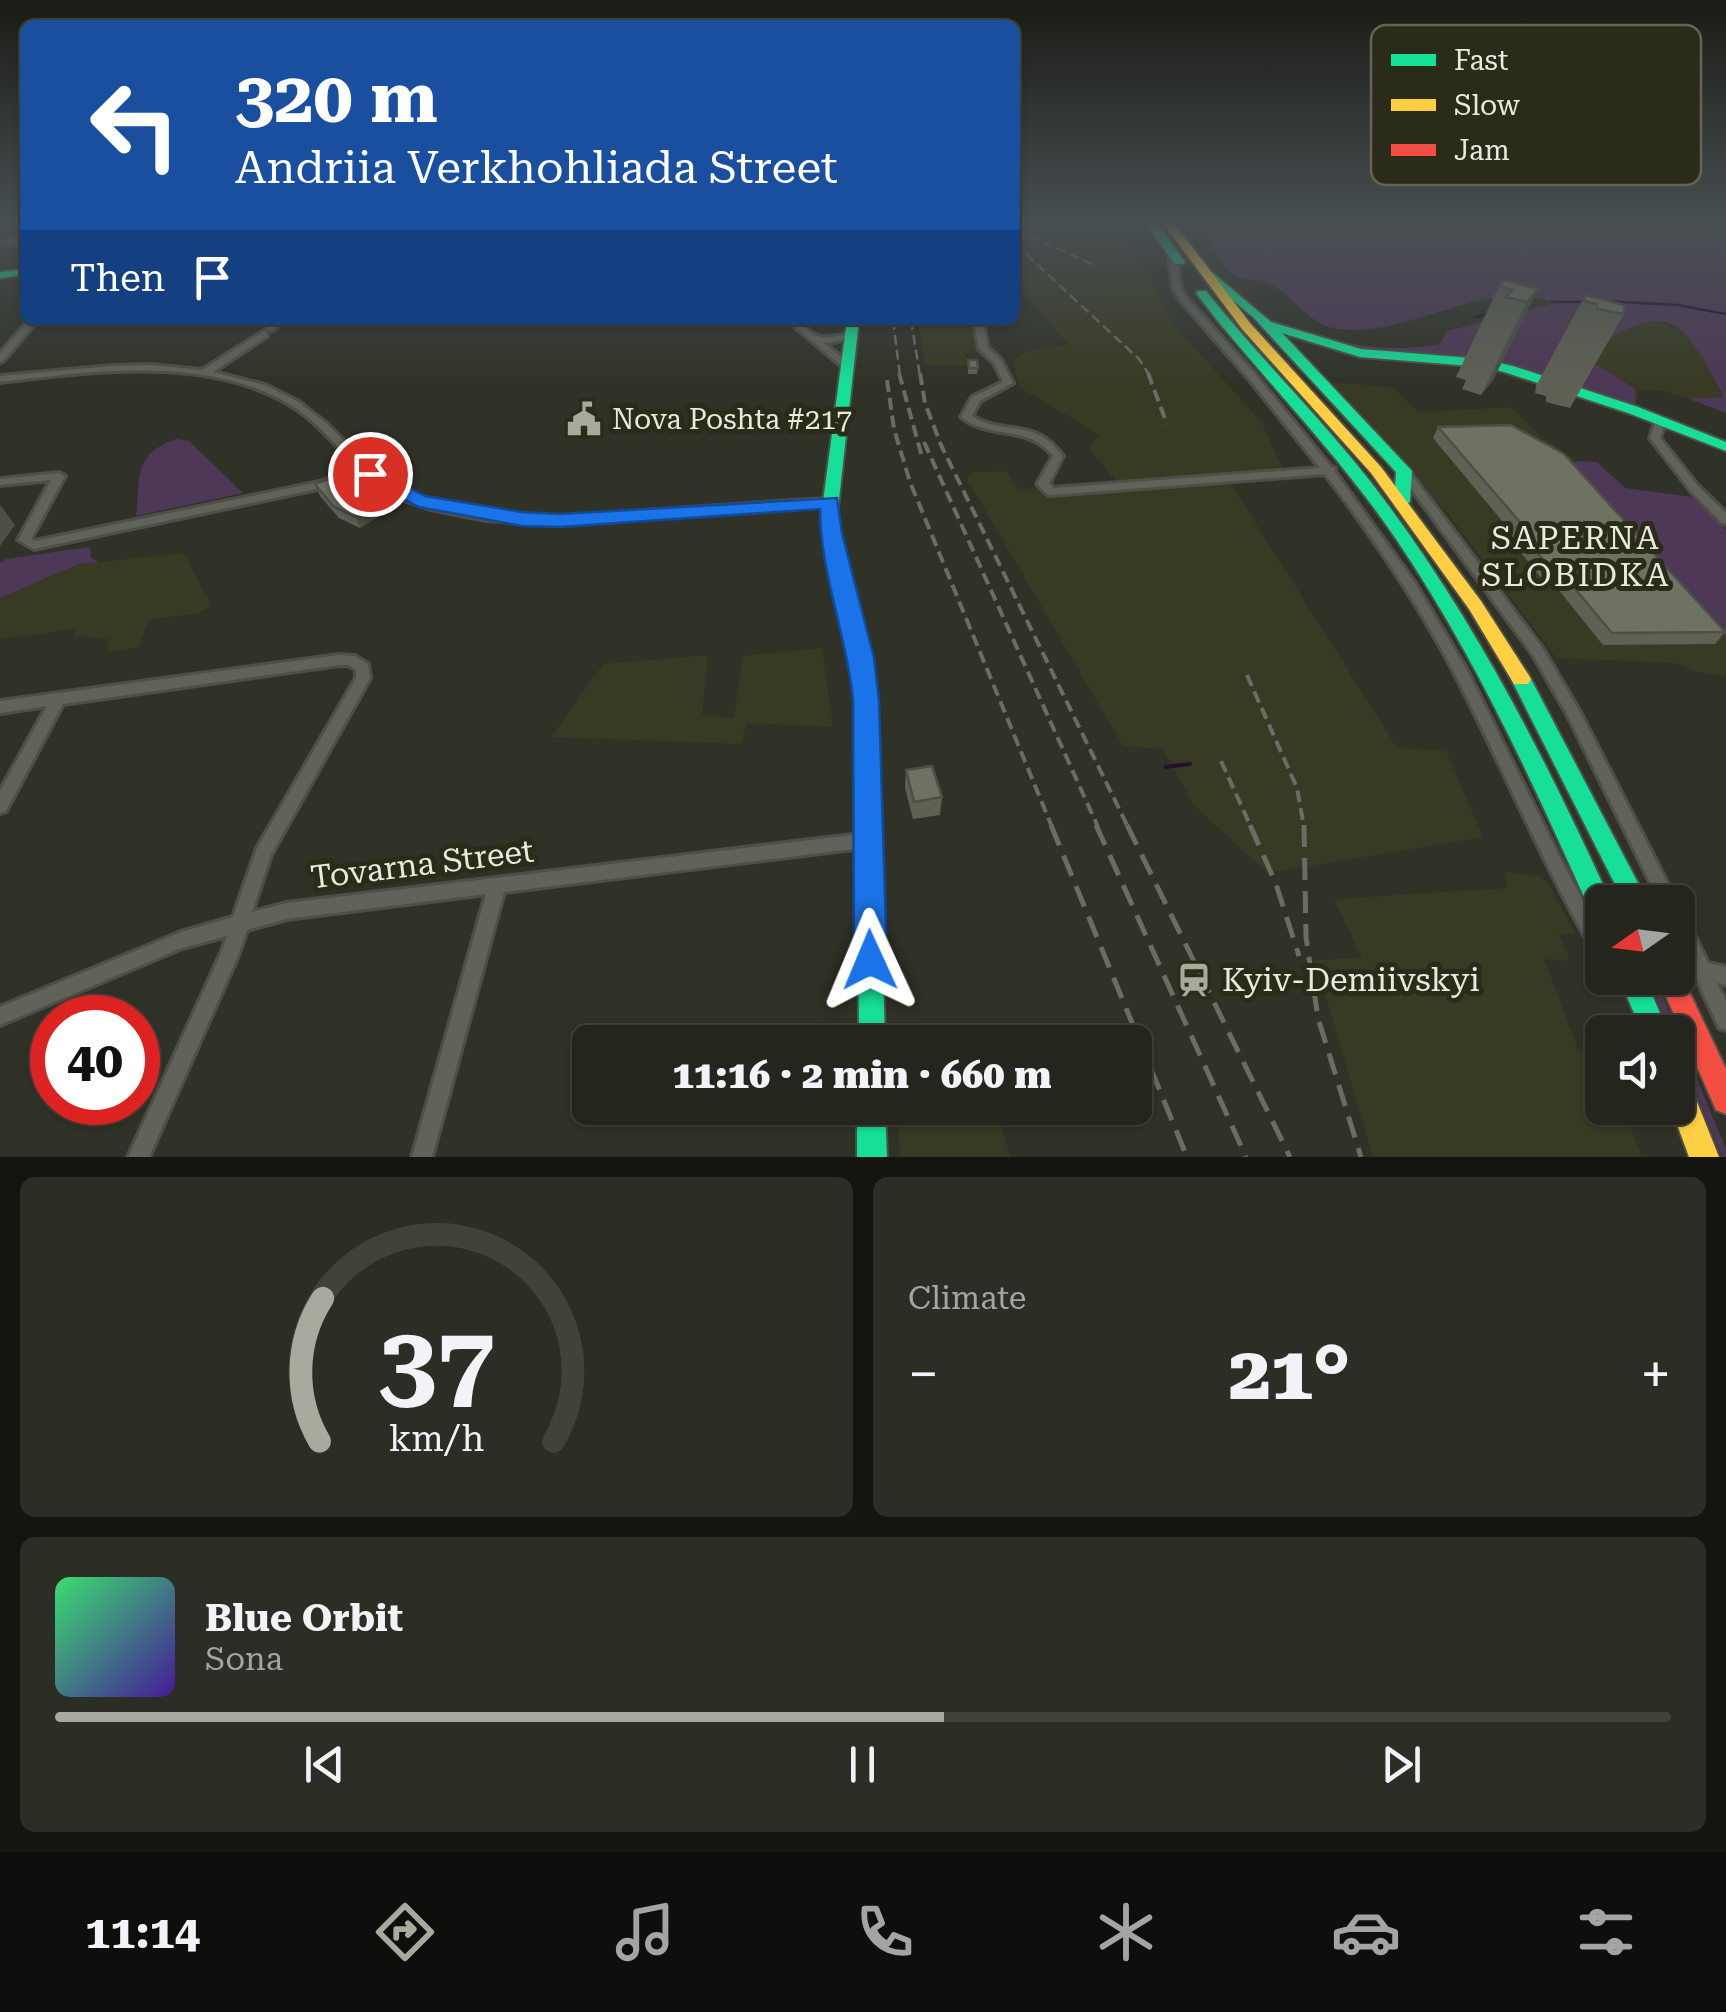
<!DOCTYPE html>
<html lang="en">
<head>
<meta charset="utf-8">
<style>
	body { margin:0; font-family:"Roboto Serif",serif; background:#2c2e26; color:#f1f3f6; height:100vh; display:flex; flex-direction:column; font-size:38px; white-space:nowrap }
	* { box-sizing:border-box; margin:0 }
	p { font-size:32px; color:#a3a5a4 }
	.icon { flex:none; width:55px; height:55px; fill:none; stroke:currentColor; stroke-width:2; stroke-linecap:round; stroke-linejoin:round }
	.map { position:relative; height:1157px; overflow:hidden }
	.drawer { display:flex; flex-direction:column; gap:20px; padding:20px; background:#141510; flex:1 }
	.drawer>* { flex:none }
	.hud { position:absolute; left:20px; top:20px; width:1000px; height:305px; border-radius:15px; box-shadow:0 2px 8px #0004,0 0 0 2px #41433b; background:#1a4fa0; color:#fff; overflow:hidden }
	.needle { width:65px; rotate:256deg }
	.controls { position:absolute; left:1585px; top:885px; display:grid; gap:20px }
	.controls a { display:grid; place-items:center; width:110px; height:110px; border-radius:15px; background:#24261d; box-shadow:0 2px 8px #0004,0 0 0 2px #41433b; font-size:50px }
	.speed { position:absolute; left:30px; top:995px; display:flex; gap:20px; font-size:50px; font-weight:700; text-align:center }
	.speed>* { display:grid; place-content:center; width:130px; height:130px; border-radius:50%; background:#24261d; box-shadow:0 2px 8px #0004,0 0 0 2px #41433b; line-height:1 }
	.speed .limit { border:15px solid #d22; background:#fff; color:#111 }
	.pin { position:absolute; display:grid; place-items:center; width:85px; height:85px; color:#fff; margin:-42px; border:5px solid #fff; border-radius:50%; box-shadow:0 2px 10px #0007 }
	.me { position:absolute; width:110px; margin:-55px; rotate:359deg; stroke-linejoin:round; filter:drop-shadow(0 0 8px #0008) }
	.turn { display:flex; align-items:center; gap:35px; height:210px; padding:0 50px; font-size:45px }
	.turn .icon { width:130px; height:130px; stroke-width:2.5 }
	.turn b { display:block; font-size:70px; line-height:85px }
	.then { display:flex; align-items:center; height:95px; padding:0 50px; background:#0003; gap:20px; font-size:38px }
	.big { font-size:75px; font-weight:800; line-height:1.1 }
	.drawer .tile { flex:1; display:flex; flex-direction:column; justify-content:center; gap:15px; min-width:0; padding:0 35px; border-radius:15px; background:#2c2e26 }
	.drawer .dial { align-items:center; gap:0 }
	.dial svg { height:260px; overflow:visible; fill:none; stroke:#41433b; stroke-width:7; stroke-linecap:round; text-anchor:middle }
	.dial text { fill:#f1f3f6; stroke:none }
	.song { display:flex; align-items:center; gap:30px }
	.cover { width:120px; height:120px; border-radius:15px; background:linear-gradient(135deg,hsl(140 70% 55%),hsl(260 70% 35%)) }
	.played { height:10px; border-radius:5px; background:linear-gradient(90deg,#a8aa9e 55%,#41433b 55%) }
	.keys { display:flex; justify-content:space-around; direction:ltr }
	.heat { display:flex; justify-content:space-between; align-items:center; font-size:55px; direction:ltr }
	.drawer .tiles { flex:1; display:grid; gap:20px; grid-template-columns:1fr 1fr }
	.tile:last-child { grid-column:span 2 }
	.trip { position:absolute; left:572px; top:1025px; width:580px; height:100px; border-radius:15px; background:#24261d; box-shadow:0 2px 8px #0004,0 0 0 2px #41433b; font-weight:800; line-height:100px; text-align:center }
	.tab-bar { display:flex; height:160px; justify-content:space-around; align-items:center; background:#0e0f0c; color:#a3a5a4 }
	.tab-bar .icon { width:70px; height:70px }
	.tab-bar .selected { color:#a8aa9e }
	.tab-bar b { font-size:45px; color:#f1f3f6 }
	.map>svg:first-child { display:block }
	.built { fill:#383a23 }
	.green { fill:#4e3857 }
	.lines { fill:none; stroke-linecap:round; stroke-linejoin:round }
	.stream-far1 { stroke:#270f2f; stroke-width:2.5 }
	.stream { stroke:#270f2f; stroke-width:4 }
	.street-casing { stroke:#4e4f46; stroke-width:6 }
	.fast-casing { stroke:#4e4f46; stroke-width:4 }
	.slow-casing { stroke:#4e4f46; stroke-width:4 }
	.jam-casing { stroke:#4e4f46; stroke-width:4 }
	.street { fill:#61635b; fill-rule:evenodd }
	.fast { fill:#16e098; fill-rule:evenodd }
	.slow { fill:#ffcf43; fill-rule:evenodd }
	.jam { fill:#f24e42; fill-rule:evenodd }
	.rail-far2 { stroke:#6b6c64; stroke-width:2.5; stroke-dasharray:10 5; stroke-linecap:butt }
	.rail-far1 { stroke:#6b6c64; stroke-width:4; stroke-dasharray:12 6; stroke-linecap:butt }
	.rail { stroke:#6b6c64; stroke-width:5; stroke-dasharray:22 11; stroke-linecap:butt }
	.wall { fill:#5f6154 }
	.shaded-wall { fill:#4e4f45 }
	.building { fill:#6f7162; stroke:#4e4f45; stroke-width:2.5 }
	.route { fill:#1a73e8; stroke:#114b97; stroke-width:2.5 }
	.labels { text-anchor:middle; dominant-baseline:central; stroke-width:10; stroke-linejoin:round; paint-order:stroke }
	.poi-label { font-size:28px; fill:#e8eade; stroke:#2a2c19; text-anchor:start }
	.quarter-label { font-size:32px; letter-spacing:2.5px; fill:#e8eade; stroke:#2a2c19 }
	.near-street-label { font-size:32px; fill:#e8eade; stroke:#2a2c19 }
	.near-poi-label { font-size:32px; fill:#e8eade; stroke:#2a2c19; text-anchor:start }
	.key { fill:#2a2c19; stroke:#636554; stroke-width:2.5 }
	.key-label { font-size:28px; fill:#e8eade }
</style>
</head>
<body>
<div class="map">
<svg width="1726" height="1157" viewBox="0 0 1726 1157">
	<rect width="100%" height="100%" fill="#303227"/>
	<g class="built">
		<path d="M 1015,223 L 1124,223 L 1140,238 L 1125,240 L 1175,326 L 1262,423 L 1283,469 L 1226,476 L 1397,748 L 1446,751 L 1483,837 L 1267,873 L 1194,805 L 1163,749 L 1123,746 L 967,479 L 973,472 L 1007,471 L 1019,489 L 1040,488 L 1045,497 L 1124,491 L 1089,448 L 1100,435 L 1019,387 L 1013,361 L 1027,351 L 1069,345 L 1015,283 L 1015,250 L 1034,246 L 1015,237 Z"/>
		<path d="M 1653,319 L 1686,334 L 1696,343 L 1725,398 L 1689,399 L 1663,391 L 1638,390 L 1636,409 L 1581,355 L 1631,324 Z"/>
		<path d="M 918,320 L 975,320 L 980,353 L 965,353 L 966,366 L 925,365 Z"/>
		<path d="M 1328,382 L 1392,387 L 1419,412 L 1511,407 L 1537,433 L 1576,461 L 1573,468 L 1726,637 L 1726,676 L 1698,672 L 1676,663 L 1556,658 L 1449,515 Z"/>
		<path d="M 184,553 L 211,606 L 196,614 L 150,619 L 138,647 L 106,652 L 109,639 L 74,636 L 76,629 L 0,639 L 0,598 L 79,564 Z"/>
		<path d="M 822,648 L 833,727 L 747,723 L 741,744 L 551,737 L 603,664 L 708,655 L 702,715 L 734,718 L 743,656 Z"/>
		<path d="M 1504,871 L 1538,876 L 1548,882 L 1575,934 L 1559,934 L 1570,961 L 1544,959 L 1578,1049 L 1600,1052 L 1602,1059 L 1602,1108 L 1622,1108 L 1642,1157 L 1373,1157 L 1315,960 L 1362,958 L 1334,899 L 1508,888 Z"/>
		<path d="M 897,1108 L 996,1108 L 1010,1157 L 900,1157 Z"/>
	</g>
	<g class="green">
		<path d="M 1205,223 L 1726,223 L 1726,413 L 1689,399 L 1724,397 C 1678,309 1668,301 1582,355 L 1635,389 L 1635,407 L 1509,367 L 1354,349 L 1316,338 C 1358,345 1398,353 1440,344 L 1447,331 L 1555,303 C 1482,276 1412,338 1338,329 C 1307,325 1294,295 1269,283 C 1260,278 1247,281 1238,277 C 1222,271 1214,249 1206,235 L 1210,229 Z"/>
		<path d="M 176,439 L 189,441 L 243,493 L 136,516 C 141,474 133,455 176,439 Z"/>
		<path d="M 1576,461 L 1597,462 L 1625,488 L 1693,497 L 1726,530 L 1726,637 L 1572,468 Z"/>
		<path d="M 90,547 L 91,558 L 99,562 L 79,564 L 0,598 L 0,563 L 6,559 Z"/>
		<path d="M 1647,978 L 1654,978 L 1665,1002 L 1726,1149 L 1726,1157 L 1722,1157 L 1678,1049 L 1678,1032 L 1671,1032 Z"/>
	</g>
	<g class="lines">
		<g class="stream-far1">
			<path d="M 1602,301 L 1677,305 L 1726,314"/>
			<path d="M 1552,302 L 1582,302"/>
			<path d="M 1475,317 L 1489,314"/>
		</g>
		<path class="stream" d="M 1166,767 L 1190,764"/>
		<g class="street-casing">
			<g id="street">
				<path d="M 25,239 L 25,243 L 0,244 L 0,240 Z"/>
				<path d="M 1168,249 L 1175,251 L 1181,288 L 1186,297 L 1256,375 L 1331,467 L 1335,468 L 1335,472 L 1415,583 L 1467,670 L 1564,866 L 1602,934 L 1602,958 L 1596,956 C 1543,865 1503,767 1455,674 C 1418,603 1373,537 1325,474 L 1051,495 L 1047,494 L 1037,484 L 1053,456 C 1028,424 990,440 961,417 L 972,397 L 1003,382 L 994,363 L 979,349 L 974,320 L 982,320 L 988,348 L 1001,360 L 1013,383 L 980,401 L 972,416 C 1006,437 1033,416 1063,456 L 1049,484 L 1054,488 L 1320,468 L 1249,379 L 1180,300 L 1173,288 Z"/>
				<path d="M 29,320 L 38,320 L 3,361 L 0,362 L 0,353 Z"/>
				<path d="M 275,320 L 285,320 L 273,330 L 267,330 L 267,326 Z"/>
				<path d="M 787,320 C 804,320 804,331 818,336 C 830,340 843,334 854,333 L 854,337 L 829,343 L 823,342 L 851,365 L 851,369 L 845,369 Z"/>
				<path d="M 264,331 L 267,332 L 267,336 L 213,372 L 265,385 L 299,402 L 326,423 L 364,461 L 376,463 L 379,469 L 378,474 C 456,531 570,516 661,510 C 717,506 774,502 830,499 L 836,502 L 830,505 L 560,524 L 536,523 L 486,520 L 431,509 L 407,501 L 385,491 L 370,479 L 358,477 L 322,488 L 34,549 L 18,540 L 51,480 L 0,485 L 0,479 L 59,473 L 65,476 L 31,539 L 35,541 L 319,482 L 355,470 L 356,466 C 338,448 322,427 301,412 C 218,353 95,371 0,382 L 0,376 L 112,366 L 150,365 L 202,370 Z"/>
				<path d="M 1661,417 L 1666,420 L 1660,438 L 1698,486 L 1726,513 L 1726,524 L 1722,523 L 1690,490 L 1650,438 L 1656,420 Z"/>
				<path d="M 1404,469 L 1408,470 L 1543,649 L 1580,712 L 1677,902 L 1660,902 L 1567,714 L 1533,655 L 1399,472 Z"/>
				<path d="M 339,655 L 355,656 L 368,664 L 370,678 L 271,855 L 252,912 L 287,903 L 869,833 L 875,835 L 877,840 L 875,845 L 869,847 L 504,892 L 432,1157 L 412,1157 L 486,894 L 287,919 L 247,930 L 237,958 L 149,1157 L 128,1157 L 222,951 L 227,936 L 182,948 L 0,1025 L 0,1007 L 181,932 L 233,917 L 257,848 L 356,678 L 356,670 L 348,665 L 339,665 L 63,704 L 6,811 L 0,813 L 0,791 L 47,706 L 0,713 L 0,701 Z"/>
				<path d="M 1678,912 L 1684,914 L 1708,963 L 1726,967 L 1726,985 L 1717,983 L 1726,1001 L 1726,1030 L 1719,1028 L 1678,938 Z"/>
			</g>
		</g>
		<g class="fast-casing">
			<g id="fast">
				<path d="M 1145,223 L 1156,223 L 1185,262 L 1183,264 L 1175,264 Z"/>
				<path d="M 1199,268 L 1207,268 L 1271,322 L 1361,349 L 1483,359 L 1513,366 L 1638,407 L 1726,442 L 1726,451 L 1628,413 L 1504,372 L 1483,367 L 1360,357 L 1282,333 L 1412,471 L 1410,502 L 1402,507 L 1396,505 L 1394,502 L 1396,472 L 1253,317 L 1199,272 Z"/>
				<path d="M 25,269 L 25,275 L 0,278 L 0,272 Z"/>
				<path d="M 1198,291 L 1206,291 C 1258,356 1318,415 1370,481 C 1470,610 1544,755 1611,902 L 1602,902 L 1602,920 L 1593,917 C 1535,787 1476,657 1396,539 C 1343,461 1277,393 1217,320 L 1196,293 Z"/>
				<path d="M 847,320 L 859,320 L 837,517 L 871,658 L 876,700 L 885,1042 L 859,1042 L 856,700 L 851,658 L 821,517 Z"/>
				<path d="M 1521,672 L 1528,674 L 1531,679 L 1648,902 L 1624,902 L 1511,679 L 1514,674 Z"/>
				<path d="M 1619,978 L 1645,978 L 1668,1032 L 1642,1032 Z"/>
				<path d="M 857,1108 L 885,1108 L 887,1157 L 857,1157 Z"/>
			</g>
		</g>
		<g class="slow-casing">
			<g id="slow">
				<path d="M 1163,223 L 1174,223 L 1250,323 L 1381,467 L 1481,601 L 1528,674 L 1531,679 L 1528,684 L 1514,684 L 1469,609 L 1371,473 L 1242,329 Z"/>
				<path d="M 1678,1075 L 1688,1079 L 1719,1157 L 1689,1157 L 1671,1108 L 1678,1108 Z"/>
			</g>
		</g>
		<g class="jam-casing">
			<path id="jam" d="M 1678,968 L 1726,1069 L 1726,1114 L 1716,1110 L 1658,978 L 1678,978 Z"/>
		</g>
		<use href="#street" class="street"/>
		<use href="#fast" class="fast"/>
		<use href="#slow" class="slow"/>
		<use href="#jam" class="jam"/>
		<g class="rail-far2">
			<path d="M 1015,230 L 1092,264"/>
			<path d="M 1015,244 L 1139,359 L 1150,376"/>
			<path d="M 893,320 L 900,376"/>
			<path d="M 911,320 L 920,376"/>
		</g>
		<g class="rail-far1">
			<path d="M 899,373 L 922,457"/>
			<path d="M 920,373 L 925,403 L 941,445 L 1128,827"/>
			<path d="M 1148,373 L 1167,424"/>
			<path d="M 887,380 L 894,429 L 910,482 L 1052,827"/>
			<path d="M 924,442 L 1098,827"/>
			<path d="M 1247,675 L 1297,788 L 1304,827"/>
			<path d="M 1221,761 L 1251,827"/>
		</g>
		<g class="rail">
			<path d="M 1051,825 L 1187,1157"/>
			<path d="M 1096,825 L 1246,1157"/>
			<path d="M 1127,825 L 1290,1157"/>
			<path d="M 1250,825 L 1276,884 L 1299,956"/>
			<path d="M 1304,825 L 1306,937 L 1318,1018 L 1361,1157"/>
		</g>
	</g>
	<g class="wall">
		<path d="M 1499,286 L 1538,289 L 1493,380 L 1481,395 L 1462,389 L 1466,380 L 1456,377 Z"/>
		<path d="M 1585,295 L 1624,314 L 1570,408 L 1546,402 L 1546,396 L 1535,393 L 1536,386 Z"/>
		<path d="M 968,360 L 978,368 L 977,374 L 968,374 Z"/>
		<path d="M 1438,427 L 1725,632 L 1715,644 L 1603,645 L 1553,583 L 1545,583 L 1510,539 L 1513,534 L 1433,438 Z"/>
		<path d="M 315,484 L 359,493 L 379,501 L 384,513 L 360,528 L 339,518 L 320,496 Z"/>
		<path d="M 906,770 L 942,797 L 940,815 L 913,819 L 905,788 Z"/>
	</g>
	<g class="shaded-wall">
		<path d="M 1538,289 L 1493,380 L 1481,395 L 1527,302 Z"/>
		<path d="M 379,501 L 384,513 L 360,528 L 355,517 Z"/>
		<path d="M 0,505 L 15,525 L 0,546 Z"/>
	</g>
	<g class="building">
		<path d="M 1505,280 L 1538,289 L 1527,302 L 1506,297 L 1512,290 L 1499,286 Z"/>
		<path d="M 1585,295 L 1624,305 L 1624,314 L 1597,309 L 1597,304 L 1584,301 Z"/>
		<path d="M 968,360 L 977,360 L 978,368 L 969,368 Z"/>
		<path d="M 1511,425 L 1564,454 L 1725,632 L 1612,633 L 1560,571 L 1552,571 L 1517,528 L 1525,528 L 1438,427 Z"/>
		<path d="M 340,475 L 359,493 L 379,501 L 355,517 L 333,506 L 315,484 Z"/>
		<path d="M 932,766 L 942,797 L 914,802 L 906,770 Z"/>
	</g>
	<linearGradient id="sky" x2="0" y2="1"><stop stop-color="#1a1c15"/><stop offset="0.58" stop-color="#484f52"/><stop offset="1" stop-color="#484f52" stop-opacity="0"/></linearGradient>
	<rect width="1726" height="385" fill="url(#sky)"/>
	<path class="route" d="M 370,468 L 425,496 L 522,512 L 560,514 L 837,498 L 842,533 L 874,658 L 879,700 L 887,960 L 882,971 L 870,975 L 859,971 L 854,960 L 853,700 C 847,636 820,573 820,509 L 560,527 L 522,526 L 419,507 L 363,478 L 360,474 Z"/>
	<defs>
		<g id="civic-bare" transform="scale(2.7)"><path d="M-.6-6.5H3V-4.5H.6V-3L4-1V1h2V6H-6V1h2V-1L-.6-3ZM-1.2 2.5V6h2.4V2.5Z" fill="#a8aa9e" stroke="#2a2c19" stroke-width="2.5" paint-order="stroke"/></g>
		<g id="station-bare" transform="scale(2.7)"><path d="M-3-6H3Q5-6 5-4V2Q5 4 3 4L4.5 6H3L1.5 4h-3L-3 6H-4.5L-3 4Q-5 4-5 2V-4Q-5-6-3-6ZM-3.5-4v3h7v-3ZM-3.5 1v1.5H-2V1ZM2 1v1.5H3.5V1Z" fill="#a8aa9e" stroke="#2a2c19" stroke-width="2.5" paint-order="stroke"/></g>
	</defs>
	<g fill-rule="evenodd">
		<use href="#civic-bare" x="584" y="419"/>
		<use href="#station-bare" x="1194" y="980"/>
	</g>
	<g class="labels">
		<g class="poi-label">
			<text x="612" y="419">Nova Poshta #217</text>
		</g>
		<g class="quarter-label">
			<text x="1576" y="538">SAPERNA<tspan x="1576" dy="37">SLOBIDKA</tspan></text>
		</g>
		<g class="near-street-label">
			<text transform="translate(422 864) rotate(-7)">Tovarna Street</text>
		</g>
		<g class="near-poi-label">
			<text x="1222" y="980">Kyiv-Demiivskyi</text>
		</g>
	</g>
	<rect x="1371" y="25" width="330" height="160" rx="15" class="key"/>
	<rect x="1391" y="54" width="45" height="12" fill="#16e098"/>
	<rect x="1391" y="99" width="45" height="12" fill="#ffcf43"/>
	<rect x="1391" y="144" width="45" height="12" fill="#f24e42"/>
	<g class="key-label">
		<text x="1454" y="70">Fast</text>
		<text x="1454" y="115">Slow</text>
		<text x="1454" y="160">Jam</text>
	</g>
</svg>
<div class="controls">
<a><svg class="needle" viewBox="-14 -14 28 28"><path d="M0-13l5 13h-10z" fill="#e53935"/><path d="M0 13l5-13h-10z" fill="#a3a5a4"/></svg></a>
<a><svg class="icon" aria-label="sound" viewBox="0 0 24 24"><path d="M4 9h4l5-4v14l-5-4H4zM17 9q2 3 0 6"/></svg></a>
</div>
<div class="speed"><div class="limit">40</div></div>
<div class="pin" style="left:370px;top:474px;background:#d93025"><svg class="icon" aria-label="arrive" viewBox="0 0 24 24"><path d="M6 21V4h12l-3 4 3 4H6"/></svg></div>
<svg class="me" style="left:870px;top:960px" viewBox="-20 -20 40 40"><path d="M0-17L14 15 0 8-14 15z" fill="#1a73e8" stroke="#fff" stroke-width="4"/></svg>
<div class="trip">11:16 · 2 min · 660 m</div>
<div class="hud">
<div class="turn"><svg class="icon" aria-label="left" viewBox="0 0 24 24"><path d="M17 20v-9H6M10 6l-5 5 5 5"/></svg><div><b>320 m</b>Andriia Verkhohliada Street</div></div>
<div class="then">Then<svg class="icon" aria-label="arrive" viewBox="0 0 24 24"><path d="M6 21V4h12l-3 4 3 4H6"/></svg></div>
</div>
</div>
<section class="drawer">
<div class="tiles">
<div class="tile dial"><svg viewBox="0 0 100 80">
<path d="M14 69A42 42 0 1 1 86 69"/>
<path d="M14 69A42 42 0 0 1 15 25" stroke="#a8aa9e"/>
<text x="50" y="56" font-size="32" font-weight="700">37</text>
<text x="50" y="72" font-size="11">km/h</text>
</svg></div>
<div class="tile"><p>Climate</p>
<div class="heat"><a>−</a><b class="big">21°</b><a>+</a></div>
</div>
<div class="tile">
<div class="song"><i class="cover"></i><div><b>Blue Orbit</b><p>Sona</p></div></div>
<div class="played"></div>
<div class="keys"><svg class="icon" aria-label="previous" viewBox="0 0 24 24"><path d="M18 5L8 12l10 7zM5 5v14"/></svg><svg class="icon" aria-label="pause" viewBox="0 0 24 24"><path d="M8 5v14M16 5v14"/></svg><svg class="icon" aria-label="next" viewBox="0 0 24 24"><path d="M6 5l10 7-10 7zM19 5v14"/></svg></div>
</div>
</div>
</section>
<nav class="tab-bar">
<b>11:14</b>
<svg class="icon selected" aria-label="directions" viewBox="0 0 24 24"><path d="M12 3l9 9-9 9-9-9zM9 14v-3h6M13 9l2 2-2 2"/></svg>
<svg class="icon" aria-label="music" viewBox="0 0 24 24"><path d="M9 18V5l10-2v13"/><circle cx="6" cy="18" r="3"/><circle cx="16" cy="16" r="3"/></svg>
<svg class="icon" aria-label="phone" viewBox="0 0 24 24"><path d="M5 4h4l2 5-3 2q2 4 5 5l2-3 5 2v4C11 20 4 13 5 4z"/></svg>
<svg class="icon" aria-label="climate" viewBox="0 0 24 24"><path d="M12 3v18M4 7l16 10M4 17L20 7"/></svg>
<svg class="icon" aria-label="car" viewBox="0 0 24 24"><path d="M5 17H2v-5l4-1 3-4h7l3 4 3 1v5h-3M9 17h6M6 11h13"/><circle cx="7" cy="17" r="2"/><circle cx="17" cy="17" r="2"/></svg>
<svg class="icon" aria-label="filters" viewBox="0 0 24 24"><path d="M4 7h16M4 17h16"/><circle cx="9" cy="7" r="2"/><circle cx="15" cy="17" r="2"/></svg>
</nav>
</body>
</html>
